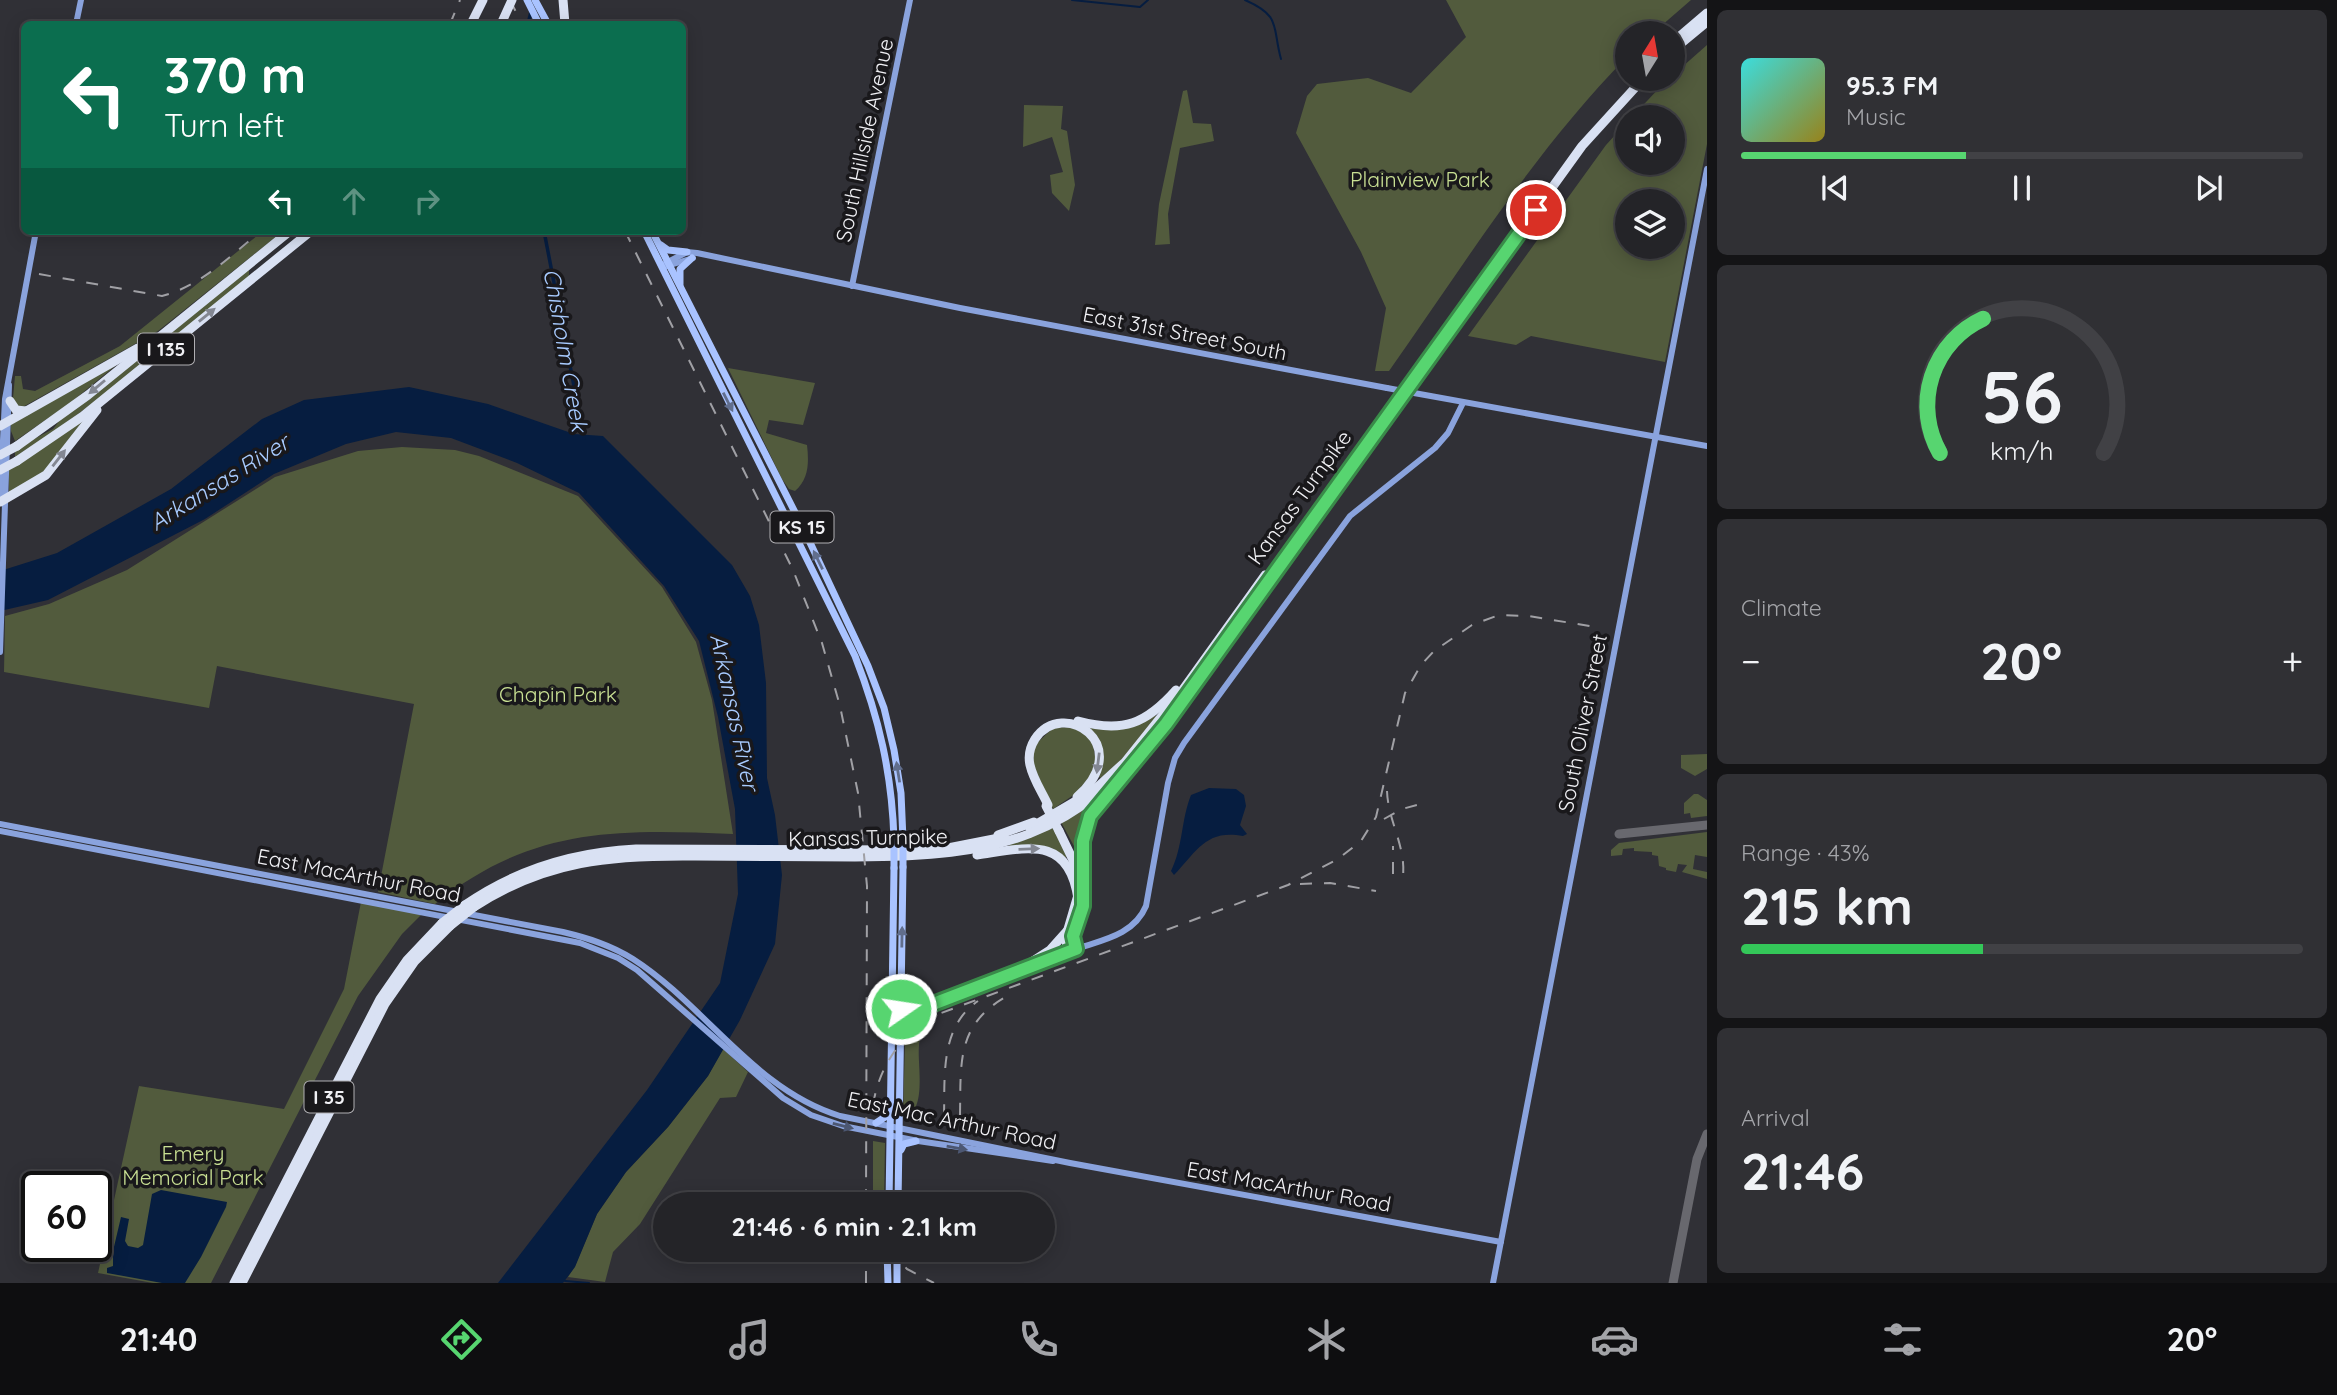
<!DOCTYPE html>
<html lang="en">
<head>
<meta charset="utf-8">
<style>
	body { margin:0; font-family:Quicksand,sans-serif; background:#303034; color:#f1f3f6; height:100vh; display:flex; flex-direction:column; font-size:26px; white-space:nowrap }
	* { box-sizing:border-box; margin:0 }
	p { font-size:23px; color:#a3a4a8 }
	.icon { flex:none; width:38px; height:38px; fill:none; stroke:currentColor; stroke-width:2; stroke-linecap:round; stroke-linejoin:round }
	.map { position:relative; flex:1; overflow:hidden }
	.sheet { display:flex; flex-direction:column; gap:10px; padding:10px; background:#141416; width:630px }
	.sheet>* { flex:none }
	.banner { position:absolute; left:21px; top:21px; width:665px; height:214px; border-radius:10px; box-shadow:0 4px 18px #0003,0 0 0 2px #414145; background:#0b6e4f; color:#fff; overflow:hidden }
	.needle { width:46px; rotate:11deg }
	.controls { position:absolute; left:1615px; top:21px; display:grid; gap:14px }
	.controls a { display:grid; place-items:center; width:70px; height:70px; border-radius:50%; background:#242428; box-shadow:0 4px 18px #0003,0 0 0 2px #414145; font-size:35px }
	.speed { position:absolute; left:21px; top:1171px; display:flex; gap:14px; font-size:35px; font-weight:700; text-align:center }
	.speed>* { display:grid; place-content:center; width:91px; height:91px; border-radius:50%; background:#242428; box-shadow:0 4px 18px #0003,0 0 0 2px #414145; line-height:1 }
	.speed .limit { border:4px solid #111; border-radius:10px; background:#fff; color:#111 }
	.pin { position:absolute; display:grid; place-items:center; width:60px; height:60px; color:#fff; margin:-30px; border:4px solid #fff; border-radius:50%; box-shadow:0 2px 7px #0007 }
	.me { position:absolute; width:77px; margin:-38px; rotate:77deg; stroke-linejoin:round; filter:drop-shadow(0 0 5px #0008) }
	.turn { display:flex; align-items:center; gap:24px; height:147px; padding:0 28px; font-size:32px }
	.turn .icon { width:91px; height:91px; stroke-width:2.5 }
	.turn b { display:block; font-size:49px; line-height:60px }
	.lanes { display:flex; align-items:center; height:66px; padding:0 28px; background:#0003; justify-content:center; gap:35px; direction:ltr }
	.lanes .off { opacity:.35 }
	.big { font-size:52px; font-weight:700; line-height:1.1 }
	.sheet .card { flex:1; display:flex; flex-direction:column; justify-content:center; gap:10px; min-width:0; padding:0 24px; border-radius:10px; background:#303034 }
	.sheet .dial { align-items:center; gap:0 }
	.dial svg { height:182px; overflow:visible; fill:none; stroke:#414145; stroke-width:7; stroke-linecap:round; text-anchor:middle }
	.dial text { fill:#f1f3f6; stroke:none }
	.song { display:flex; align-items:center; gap:21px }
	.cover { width:84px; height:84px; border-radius:10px; background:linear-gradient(135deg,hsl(180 70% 55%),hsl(50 70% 35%)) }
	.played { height:7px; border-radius:4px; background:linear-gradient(90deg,#57d570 40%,#414145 40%) }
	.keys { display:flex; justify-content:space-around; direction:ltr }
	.heat { display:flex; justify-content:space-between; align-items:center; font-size:38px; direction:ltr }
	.charge { height:10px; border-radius:5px; background:linear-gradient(90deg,#34c759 43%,#414145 0) }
	.trip { position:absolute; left:653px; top:1192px; width:402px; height:70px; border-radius:35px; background:#242428; box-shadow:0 4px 18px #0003,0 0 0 2px #414145; font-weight:700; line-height:70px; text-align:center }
	.dock { display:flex; height:112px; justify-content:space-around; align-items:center; background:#0e0e10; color:#a3a4a8 }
	.dock .icon { width:49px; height:49px }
	.dock .on { color:#57d570 }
	.dock b { font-size:32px; color:#f1f3f6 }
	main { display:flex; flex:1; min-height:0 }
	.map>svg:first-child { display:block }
	.green { fill:#525b3d; fill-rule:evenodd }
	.water { fill:#061d40 }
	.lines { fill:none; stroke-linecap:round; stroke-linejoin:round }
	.stream { stroke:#061d40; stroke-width:2 }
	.canal { stroke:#061d40; stroke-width:3.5 }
	.taxiway { stroke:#68686e; stroke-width:9 }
	.secondary { stroke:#8aa3dd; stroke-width:6 }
	.primary { stroke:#a9c3ff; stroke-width:7 }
	.highway { stroke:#d9e1f3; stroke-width:9 }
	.rail { stroke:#a0a0a5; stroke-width:2; stroke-dasharray:12 12; stroke-linecap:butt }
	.secondary-bridge { stroke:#8aa3dd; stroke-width:6 }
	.primary-bridge { stroke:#a9c3ff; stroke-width:7 }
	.highway-bridge { stroke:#d9e1f3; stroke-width:9 }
	.oneway { fill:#838792 }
	.oneway2 { fill:#616e8d }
	.oneway3 { fill:#4c5772 }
	.route-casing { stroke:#398a49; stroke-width:18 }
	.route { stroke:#57d570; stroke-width:12 }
	.labels { text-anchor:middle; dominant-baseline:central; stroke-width:7; stroke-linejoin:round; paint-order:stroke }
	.shield { fill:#19181b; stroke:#b0afb3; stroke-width:2 }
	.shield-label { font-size:19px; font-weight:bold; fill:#f0f0f4 }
	.street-label { font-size:21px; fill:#f0f0f4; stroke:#19181b }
	.park-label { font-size:21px; fill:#c9e093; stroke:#19181b }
	.water-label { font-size:23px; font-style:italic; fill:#a8cbff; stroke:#19181b }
</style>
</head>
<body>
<main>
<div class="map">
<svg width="1707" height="1283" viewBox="0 0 1707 1283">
	<rect width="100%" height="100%" fill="#303036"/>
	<g class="green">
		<path d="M 1446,0 L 1691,0 L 1653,33 L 1628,33 L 1627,57 C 1535,150 1464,265 1389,371 L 1375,371 L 1386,308 L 1361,252 L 1296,133 L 1307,96 L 1317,84 L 1368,78 L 1411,93 L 1466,37 Z"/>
		<path d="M 1707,45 L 1707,144 L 1665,362 L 1531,336 L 1516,345 L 1468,336 L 1606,145 L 1627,122 L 1628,163 L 1673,163 L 1673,117 L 1632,117 L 1662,85 L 1673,79 L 1673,75 ZM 1673,201 L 1673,247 L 1628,247 L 1628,201 Z"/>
		<path d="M 1187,90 L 1193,123 L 1211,124 L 1214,141 L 1180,148 L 1168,214 L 1170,244 L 1155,245 L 1159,204 L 1183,91 Z"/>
		<path d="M 1024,105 L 1063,106 L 1061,129 L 1067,131 L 1075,185 L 1069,211 L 1052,193 L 1050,175 L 1063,172 L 1052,137 L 1023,147 Z"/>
		<path d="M 263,231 L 283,231 L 158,331 L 21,408 L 18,408 L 13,398 L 15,376 L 21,376 L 23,389 L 35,391 L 120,346 Z"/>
		<path d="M 249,269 L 249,276 C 173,338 98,405 15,457 L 15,449 L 53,429 L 60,420 Z"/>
		<path d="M 125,358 L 70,403 L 15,441 L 11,431 L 11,422 Z"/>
		<path d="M 728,368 L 815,383 L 803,425 L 769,420 L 766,433 L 807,445 C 809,462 809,479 795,491 L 789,489 L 782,479 Z"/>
		<path d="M 85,418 L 42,474 L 9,494 L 9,469 Z"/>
		<path d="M 402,447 L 455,450 L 479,456 L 578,496 L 662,587 L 696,642 L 712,700 L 733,834 C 616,829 531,827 435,904 L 378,892 L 414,704 L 217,666 L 209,708 L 4,672 L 5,616 L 49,604 L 127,570 L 275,477 L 358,451 Z"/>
		<path d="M 1154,715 L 1157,717 L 1121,760 L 1101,778 L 1098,776 L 1102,765 L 1087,728 L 1103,727 Z"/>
		<path d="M 1054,727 L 1079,728 L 1092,740 L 1097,768 L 1075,794 L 1053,809 L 1033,764 L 1034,746 Z"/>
		<path d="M 1707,754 L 1707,769 L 1695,776 L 1681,768 L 1681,755 Z"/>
		<path d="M 1694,794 L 1698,794 L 1707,800 L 1707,816 L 1691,818 L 1690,813 L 1684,814 L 1684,803 Z"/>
		<path d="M 1092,803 L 1094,806 L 1081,847 L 1075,848 L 1061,822 Z"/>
		<path d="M 1055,825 L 1069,855 L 1064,858 L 1010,848 L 1009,844 Z"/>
		<path d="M 1707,832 L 1707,857 L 1695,855 L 1693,869 L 1707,872 L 1707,879 L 1682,872 L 1687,865 L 1678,864 L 1676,872 L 1666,870 L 1666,868 L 1659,866 L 1658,856 L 1652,855 L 1652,852 L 1634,851 L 1634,848 L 1623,849 L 1622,855 L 1611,856 L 1611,850 L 1619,843 Z"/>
		<path d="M 361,902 L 422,914 L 402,934 L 358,996 L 211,1283 L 153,1283 L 98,1273 L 139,1086 L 284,1109 L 344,989 Z"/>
		<path d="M 923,1025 C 923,1030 919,1039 919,1046 C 917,1065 928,1112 903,1118 L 905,1041 Z"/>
		<path d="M 723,1049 L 748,1072 L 736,1097 L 720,1098 L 640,1224 L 613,1252 L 605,1282 L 568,1277 L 575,1266 L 597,1214 L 626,1172 L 668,1127 L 708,1076 Z"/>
		<path d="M 873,1141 L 885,1143 L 884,1204 L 873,1204 Z"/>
	</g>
	<g class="water">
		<path d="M 409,387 L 488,404 L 574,434 L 603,436 L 732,565 L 750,596 L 759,625 L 766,683 L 767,778 L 775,815 L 782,875 L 775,944 L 740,1020 L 708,1076 L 668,1127 L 626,1172 L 597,1214 L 575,1267 L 563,1283 L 498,1283 L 647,1090 L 720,983 L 738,894 L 735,809 L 718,717 L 699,641 L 664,586 L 579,493 L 517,463 L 451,438 L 396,432 L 346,444 L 274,474 L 205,519 L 48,600 L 0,611 L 0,571 L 57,553 L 171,489 L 262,419 L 304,400 Z"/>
		<path d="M 1209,788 L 1236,789 L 1244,795 L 1246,806 L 1240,825 L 1247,834 L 1243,836 C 1206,829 1197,851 1174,875 L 1171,871 C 1183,847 1181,820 1191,795 Z"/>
		<path d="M 161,1190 L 227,1202 L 226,1207 L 201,1257 L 185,1283 L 162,1283 L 107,1273 L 107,1268 L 113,1266 L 113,1251 L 121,1217 L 129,1219 L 125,1241 L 128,1246 L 138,1248 L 143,1245 L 152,1194 Z"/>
	</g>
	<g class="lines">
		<g class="stream">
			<path d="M 1072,0 L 1140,7 L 1148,0"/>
			<path d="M 1245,0 C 1282,16 1272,27 1281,59"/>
			<path d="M 565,1281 L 589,1283"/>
		</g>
		<g class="canal">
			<path d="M 528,24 L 531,12"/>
			<path d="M 544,231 L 584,438"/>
		</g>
		<g class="taxiway">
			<path d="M 1619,834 L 1707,825"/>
			<path d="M 1673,1283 L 1697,1159 L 1707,1134"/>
		</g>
		<g class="secondary">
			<path d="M 76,24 L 81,0"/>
			<path d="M 666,263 L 687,252 L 697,253 L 960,308 L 1387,388"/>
			<path d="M 667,266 L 693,258"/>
			<path d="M 852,286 L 910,0"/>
			<path d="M 1414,393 L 1707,446"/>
			<path d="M 0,502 L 5,399 L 36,231"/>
			<path d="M 0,652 L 9,385"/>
			<path d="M 0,824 L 563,932 C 588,938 611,945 633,959 C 705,1005 754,1090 840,1116 L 1070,1163 L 1501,1242"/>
			<path d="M 0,831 L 580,943 L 618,958 L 637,970 L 783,1098 L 811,1115 L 843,1126 L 918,1141 L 1053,1161"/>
			<path d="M 1076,949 C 1102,940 1134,935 1146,906 L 1168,783 L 1175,758 L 1184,743 L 1350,516 L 1435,448 L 1448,433 L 1463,403"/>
			<path d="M 1493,1283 L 1707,169"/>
		</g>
		<g class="primary">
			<path d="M 527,0 L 539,24"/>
			<path d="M 535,0 L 548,24"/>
			<path d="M 644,231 L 855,656 C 879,718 892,773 894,840"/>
			<path d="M 652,231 L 806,534 L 868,666 L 884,708 L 894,750 L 901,793 L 903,840"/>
			<path d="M 661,245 L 668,250 L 687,252"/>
			<path d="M 680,284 L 680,269 L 692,258"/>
			<path d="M 901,1006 L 931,1002"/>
			<path d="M 899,1009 L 920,1009 L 1072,951"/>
			<path d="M 903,1030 L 910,1015 L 918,1010"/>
			<path d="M 876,1123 L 885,1117 L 887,1107"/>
			<path d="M 901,1150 L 904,1144 L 916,1141"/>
			<path d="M 889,1204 L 894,868"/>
			<path d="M 898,1204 L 903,867"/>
			<path d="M 887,1250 L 888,1283"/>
			<path d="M 897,1283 L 897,1250"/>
		</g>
		<g class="highway">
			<path d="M 563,0 L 565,24"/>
			<path d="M 471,24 L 483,0"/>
			<path d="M 1673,42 L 1707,13"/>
			<path d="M 1673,50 L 1707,22"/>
			<path d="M 10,401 L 16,410 L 26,411"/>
			<path d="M 0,426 L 138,348"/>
			<path d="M 17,446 L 88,395 L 290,231"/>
			<path d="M 17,461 L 83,416 L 311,231"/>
			<path d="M 0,502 L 46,475 L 97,410"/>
			<path d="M 1078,721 C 1123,733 1146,724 1176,690"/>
			<path d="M 1048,805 C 1042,792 1033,779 1030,765 C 1028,756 1030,747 1035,739 C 1063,697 1136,745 1077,797"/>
			<path d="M 1030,828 L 1093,791 L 1125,762 L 1181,692 L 1265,575"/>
			<path d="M 1059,831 L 1073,860 L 1078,877"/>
			<path d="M 998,835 L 1034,822"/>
			<path d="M 977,855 C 1026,848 1069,834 1078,899"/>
			<path d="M 465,905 C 517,869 574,852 636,849 L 916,850 L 948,848 L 1004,837"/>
			<path d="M 474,907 C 546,860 612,855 696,856 C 749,856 802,857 855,857 C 998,857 1074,839 1166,724 L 1582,146 L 1643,79"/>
			<path d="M 1076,949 C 1070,933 1081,919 1083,902 C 1089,854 1070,833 1110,791"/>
			<path d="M 1067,952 L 1066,936 L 1078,895"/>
			<path d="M 1019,970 L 1050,950 L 1067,931"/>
			<path d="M 234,1283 L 380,999 L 407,960 L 442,923"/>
			<path d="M 242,1283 L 385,1004 L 415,961 L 450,926"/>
		</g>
		<g class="rail">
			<path d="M 510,0 L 522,24"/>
			<path d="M 450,24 L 460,0"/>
			<path d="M 625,231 L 793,570 L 822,643 L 840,706 L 858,793 L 867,886 L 866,1204"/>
			<path d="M 39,274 L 162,296 C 201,286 230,256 261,231"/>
			<path d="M 1387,791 C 1388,821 1406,846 1403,876"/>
			<path d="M 1384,819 L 1402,809 L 1424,803"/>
			<path d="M 1393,874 L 1393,846"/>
			<path d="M 1300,884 L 1330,883 L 1376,891"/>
			<path d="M 873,1105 C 879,1067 900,1036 933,1016 L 1288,885 L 1338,859 L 1361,841 L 1376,817 L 1405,693 L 1421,665 L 1434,651 L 1472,625 L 1499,615 L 1529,616 L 1595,627"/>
			<path d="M 960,1115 C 961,1060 956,1023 1011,994"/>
			<path d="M 944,1116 C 945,1075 940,1027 978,1001"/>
			<path d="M 889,1250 L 907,1269 L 934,1283"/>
			<path d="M 866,1283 L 866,1250"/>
		</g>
		<path class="secondary-bridge" d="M 1387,388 L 1414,393"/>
		<g class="primary-bridge">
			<path d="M 903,867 L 903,840"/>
			<path d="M 894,868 L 894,840"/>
		</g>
		<g class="highway-bridge">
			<path d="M 501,24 L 512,0"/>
			<path d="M 0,455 L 17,446"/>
			<path d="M 0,470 L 17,461"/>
			<path d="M 1046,806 L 1059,831"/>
			<path d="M 442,923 L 465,905"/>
			<path d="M 450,926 L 474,907"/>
		</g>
	</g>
	<defs><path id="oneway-solid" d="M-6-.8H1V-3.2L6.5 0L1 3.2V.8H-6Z" transform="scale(1.75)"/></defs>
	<g class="oneway">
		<use href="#oneway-solid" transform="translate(207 315) rotate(-39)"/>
		<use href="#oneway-solid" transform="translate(97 387) rotate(140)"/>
		<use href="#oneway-solid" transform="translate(59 458) rotate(-52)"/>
		<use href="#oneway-solid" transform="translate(1098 763) rotate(97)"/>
		<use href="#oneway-solid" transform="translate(1029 849) rotate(-2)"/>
	</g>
	<g class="oneway2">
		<use href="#oneway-solid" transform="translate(728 402) rotate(63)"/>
		<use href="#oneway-solid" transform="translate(818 560) rotate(-116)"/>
		<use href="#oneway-solid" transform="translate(898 772) rotate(-99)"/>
		<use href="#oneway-solid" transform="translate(902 937) rotate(-89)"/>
	</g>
	<g class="oneway3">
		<use href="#oneway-solid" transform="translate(843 1126) rotate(14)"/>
		<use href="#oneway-solid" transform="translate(957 1148) rotate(10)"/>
	</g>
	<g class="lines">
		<g class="route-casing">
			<path id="route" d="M 901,1009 L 920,1009 L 1076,949 L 1073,936 L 1083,906 L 1083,841 L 1090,816 L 1166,724 L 1536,210"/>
		</g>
		<use href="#route" class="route"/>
	</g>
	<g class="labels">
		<g class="shield">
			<rect x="138" y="333.5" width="56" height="31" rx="5"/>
			<rect x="770.5" y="511.5" width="63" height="31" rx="5"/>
			<rect x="304.5" y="1081.5" width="49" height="31" rx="5"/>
		</g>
		<g class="shield-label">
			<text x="166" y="349">I 135</text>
			<text x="802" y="527">KS 15</text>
			<text x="329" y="1097">I 35</text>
		</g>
		<g class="street-label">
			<text transform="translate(864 140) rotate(-78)">South Hillside Avenue</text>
			<text transform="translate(1185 333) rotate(11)">East 31st Street South</text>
			<text transform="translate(1299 497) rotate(-54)">Kansas Turnpike</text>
			<text transform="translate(1582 723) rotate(-79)">South Oliver Street</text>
			<text transform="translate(868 837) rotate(-1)">Kansas Turnpike</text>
			<text transform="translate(359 875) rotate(11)">East MacArthur Road</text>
			<text transform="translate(952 1120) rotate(12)">East Mac Arthur Road</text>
			<text transform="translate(1289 1186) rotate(10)">East MacArthur Road</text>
		</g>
		<g class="park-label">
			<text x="1420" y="179">Plainview Park</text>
			<text x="558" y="694">Chapin Park</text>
			<text x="193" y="1153">Emery<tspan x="193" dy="24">Memorial Park</tspan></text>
		</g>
		<g class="water-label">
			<text transform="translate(566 350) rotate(80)">Chisholm Creek</text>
			<text transform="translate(219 482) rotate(-32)">Arkansas River</text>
			<text transform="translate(735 712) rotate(78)">Arkansas River</text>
		</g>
	</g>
</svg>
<div class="controls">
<a><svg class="needle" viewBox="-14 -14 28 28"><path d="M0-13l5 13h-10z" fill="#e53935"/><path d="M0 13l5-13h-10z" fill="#a3a4a8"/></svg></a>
<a><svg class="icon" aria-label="sound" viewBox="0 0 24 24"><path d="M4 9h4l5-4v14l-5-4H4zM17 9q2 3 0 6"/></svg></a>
<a><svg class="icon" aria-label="layers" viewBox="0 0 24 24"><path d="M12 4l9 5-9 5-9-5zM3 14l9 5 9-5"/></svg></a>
</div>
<div class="speed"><div class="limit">60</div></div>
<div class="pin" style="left:1536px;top:210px;background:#d93025"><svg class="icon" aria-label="arrive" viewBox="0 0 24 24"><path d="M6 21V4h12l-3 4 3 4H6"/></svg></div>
<svg class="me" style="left:901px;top:1009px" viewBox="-20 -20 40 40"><circle r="17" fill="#57d570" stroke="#fff" stroke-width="3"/><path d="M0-11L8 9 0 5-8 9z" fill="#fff"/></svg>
<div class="trip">21:46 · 6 min · 2.1 km</div>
<div class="banner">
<div class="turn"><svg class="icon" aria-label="left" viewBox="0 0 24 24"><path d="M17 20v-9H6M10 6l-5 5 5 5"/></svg><div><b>370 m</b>Turn left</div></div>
<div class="lanes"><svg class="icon" aria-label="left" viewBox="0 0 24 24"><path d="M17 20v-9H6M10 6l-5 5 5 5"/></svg><svg class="icon off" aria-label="ahead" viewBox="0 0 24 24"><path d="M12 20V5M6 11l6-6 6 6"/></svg><svg class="icon off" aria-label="right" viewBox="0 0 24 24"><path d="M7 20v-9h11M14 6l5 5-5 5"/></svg></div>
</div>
</div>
<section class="sheet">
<div class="card">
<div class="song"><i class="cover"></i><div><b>95.3 FM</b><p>Music</p></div></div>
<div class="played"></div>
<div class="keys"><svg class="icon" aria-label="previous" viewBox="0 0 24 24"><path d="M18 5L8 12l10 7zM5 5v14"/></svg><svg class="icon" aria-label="pause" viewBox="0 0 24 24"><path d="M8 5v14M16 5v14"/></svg><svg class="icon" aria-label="next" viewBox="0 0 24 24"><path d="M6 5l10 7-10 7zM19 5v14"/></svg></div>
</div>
<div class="card dial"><svg viewBox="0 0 100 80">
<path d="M14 69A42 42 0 1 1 86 69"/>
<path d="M14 69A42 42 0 0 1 33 10" stroke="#57d570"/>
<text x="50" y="56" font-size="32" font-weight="700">56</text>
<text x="50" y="72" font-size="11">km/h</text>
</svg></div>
<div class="card"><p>Climate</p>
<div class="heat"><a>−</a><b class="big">20°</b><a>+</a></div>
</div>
<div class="card"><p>Range · 43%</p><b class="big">215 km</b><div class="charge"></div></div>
<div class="card"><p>Arrival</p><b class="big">21:46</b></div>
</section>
</main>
<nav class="dock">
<b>21:40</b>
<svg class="icon on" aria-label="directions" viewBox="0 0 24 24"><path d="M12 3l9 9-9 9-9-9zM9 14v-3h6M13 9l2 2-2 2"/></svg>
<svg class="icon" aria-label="music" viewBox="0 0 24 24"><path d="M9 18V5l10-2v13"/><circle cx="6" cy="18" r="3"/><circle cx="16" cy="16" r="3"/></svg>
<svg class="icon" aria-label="phone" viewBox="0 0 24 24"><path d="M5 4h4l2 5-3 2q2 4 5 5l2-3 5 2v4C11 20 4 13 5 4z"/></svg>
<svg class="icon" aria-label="climate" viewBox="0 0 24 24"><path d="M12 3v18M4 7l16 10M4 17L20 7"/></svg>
<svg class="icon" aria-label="car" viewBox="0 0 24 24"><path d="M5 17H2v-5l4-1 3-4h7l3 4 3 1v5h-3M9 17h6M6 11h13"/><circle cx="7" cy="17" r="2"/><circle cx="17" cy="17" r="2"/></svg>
<svg class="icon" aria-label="filters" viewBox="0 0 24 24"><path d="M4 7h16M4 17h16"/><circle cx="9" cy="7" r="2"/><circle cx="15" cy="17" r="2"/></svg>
<b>20°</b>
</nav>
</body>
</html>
